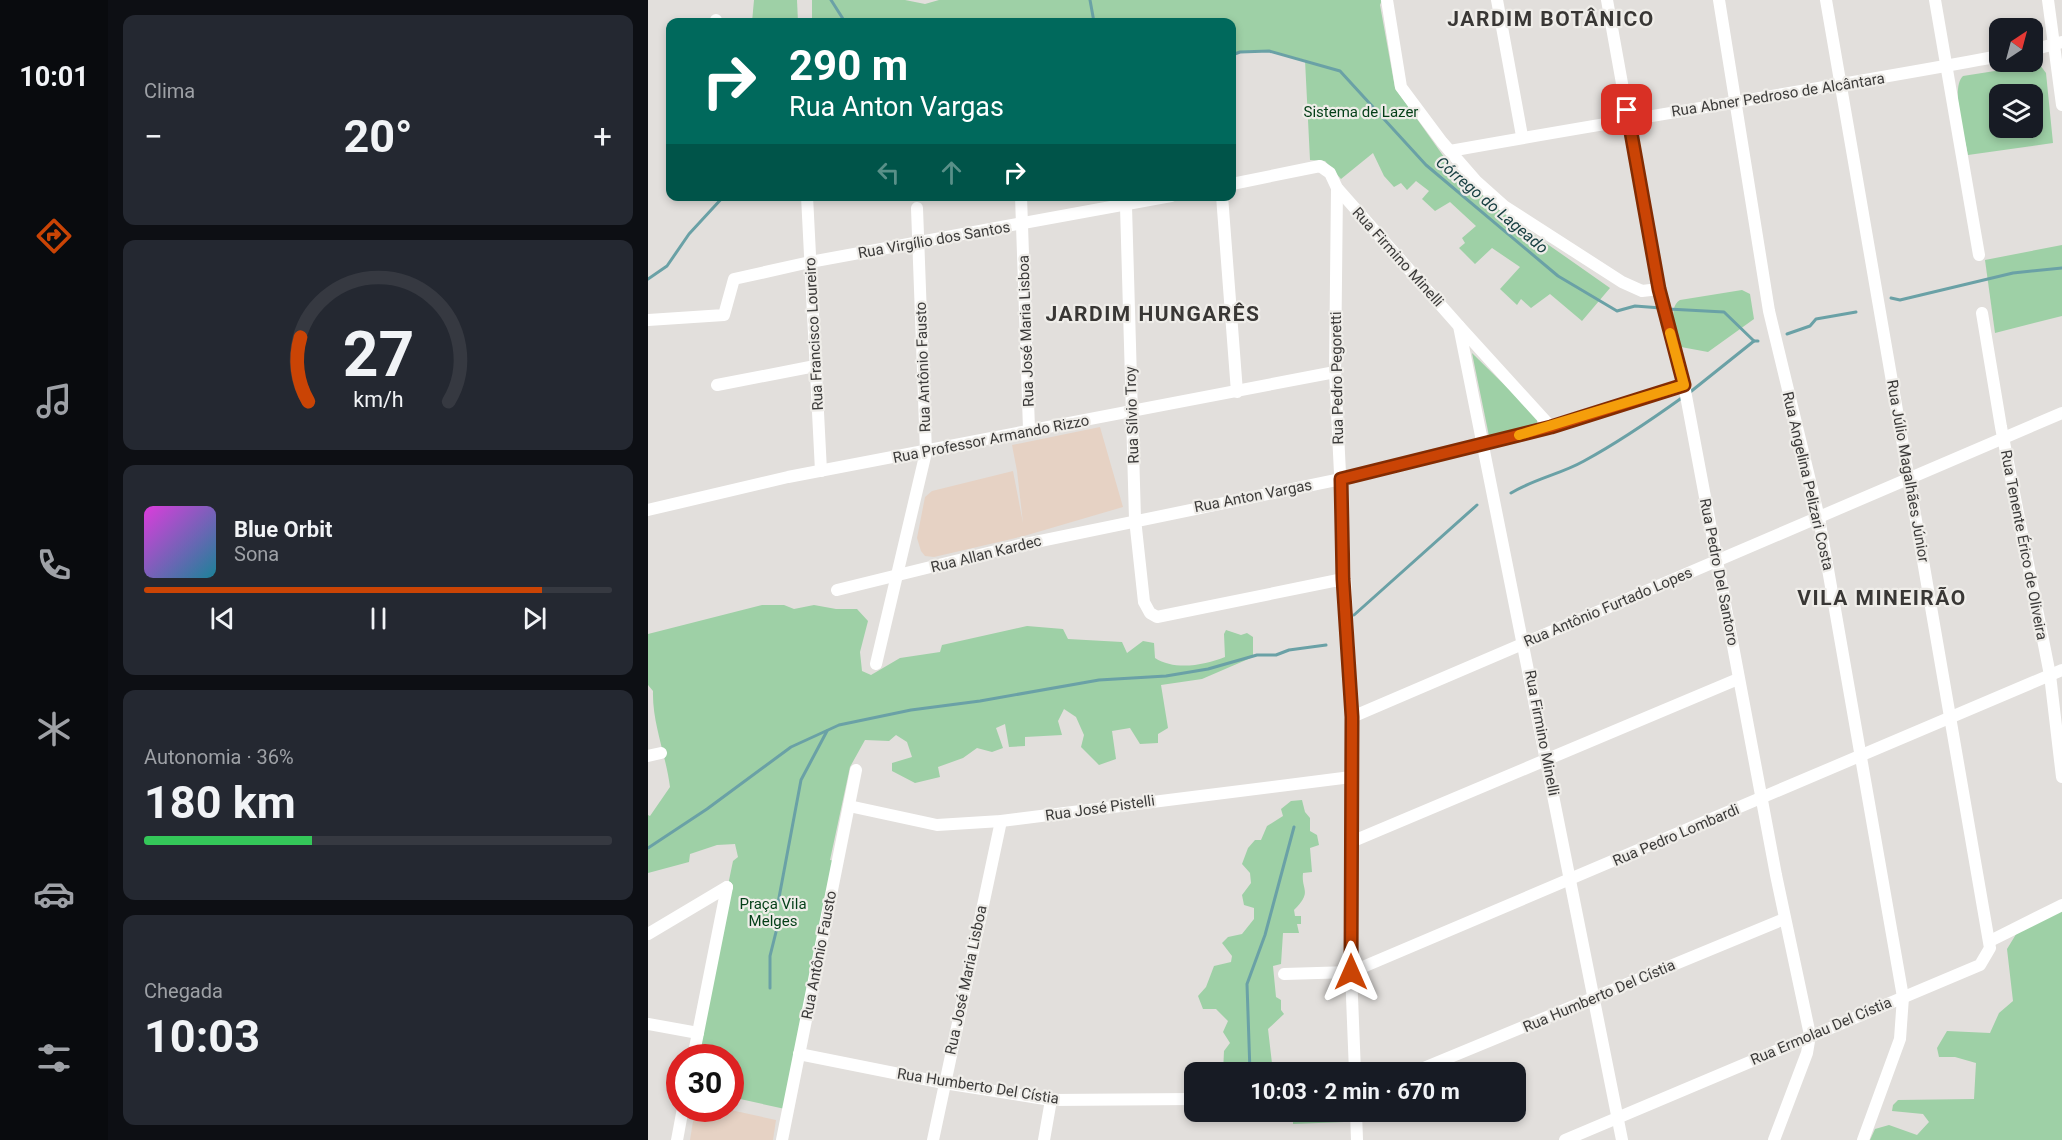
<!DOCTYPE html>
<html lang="pt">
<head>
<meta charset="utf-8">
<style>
	body { margin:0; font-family:Roboto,sans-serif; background:#242831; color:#f1f3f6; height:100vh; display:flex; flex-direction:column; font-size:22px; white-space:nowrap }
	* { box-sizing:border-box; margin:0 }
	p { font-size:20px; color:#9ea1a6 }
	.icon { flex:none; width:33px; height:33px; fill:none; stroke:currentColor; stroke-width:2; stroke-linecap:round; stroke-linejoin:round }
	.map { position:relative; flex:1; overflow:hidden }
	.panel { display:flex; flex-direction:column; gap:15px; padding:15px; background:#0d0f14; width:540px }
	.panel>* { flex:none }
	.hud { position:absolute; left:18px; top:18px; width:570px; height:183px; border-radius:12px; box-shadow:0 3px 9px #0003; background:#00695c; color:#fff; overflow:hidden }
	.needle { width:39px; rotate:36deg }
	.fabs { position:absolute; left:1341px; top:18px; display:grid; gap:12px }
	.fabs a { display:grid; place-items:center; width:54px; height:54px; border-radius:12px; background:#171b24; box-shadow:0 3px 9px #0003; font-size:30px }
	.speed { position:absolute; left:18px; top:1044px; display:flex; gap:12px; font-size:30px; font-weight:700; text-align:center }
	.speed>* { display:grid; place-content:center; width:78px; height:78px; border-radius:50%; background:#171b24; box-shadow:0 3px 9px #0003; line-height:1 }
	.speed .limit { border:9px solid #d22; background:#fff; color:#111 }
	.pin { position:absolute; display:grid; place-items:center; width:51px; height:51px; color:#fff; margin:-26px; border-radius:12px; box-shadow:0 3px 9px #0006 }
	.me { position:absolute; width:66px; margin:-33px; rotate:0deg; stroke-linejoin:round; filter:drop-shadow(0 0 4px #0008) }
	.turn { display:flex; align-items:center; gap:21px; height:126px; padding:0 24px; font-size:27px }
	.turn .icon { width:78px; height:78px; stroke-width:2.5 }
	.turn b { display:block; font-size:42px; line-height:51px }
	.lanes { display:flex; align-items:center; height:57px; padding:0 24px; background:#0003; justify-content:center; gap:30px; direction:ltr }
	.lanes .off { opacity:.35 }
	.big { font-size:45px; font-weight:700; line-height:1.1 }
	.panel .widget { flex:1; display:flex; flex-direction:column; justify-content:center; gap:9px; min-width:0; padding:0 21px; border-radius:12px; background:#242831 }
	.panel .dial { align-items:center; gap:0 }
	.dial svg { height:156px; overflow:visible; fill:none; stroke:#363941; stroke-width:7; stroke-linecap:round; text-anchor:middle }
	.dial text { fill:#f1f3f6; stroke:none }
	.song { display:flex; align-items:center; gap:18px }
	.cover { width:72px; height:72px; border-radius:9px; background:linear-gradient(135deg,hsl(300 70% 55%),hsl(190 70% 35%)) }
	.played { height:6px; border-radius:3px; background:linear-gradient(90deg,#ca4405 85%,#363941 85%) }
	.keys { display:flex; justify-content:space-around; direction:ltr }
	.heat { display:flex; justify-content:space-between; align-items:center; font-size:33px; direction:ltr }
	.charge { height:9px; border-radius:4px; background:linear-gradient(90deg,#34c759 36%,#363941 0) }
	.trip { position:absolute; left:536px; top:1062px; width:342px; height:60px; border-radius:12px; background:#171b24; box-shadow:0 3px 9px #0003; font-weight:700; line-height:60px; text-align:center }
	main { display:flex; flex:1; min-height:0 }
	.tabs { display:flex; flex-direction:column; width:108px; justify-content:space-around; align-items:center; background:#090b0e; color:#9ea1a6 }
	.tabs .icon { width:42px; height:42px }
	.tabs .selected { color:#ca4405 }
	.tabs b { font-size:27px; color:#f1f3f6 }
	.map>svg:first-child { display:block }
	.education { fill:#e6d2c4 }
	.green { fill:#9ed0a6; fill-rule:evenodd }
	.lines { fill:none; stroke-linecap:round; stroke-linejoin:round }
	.stream { stroke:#6aa1a6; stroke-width:3 }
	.minor { stroke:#fff; stroke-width:12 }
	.route-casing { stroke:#832c03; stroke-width:15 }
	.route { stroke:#ca4405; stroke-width:10 }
	.slow { stroke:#f59e0b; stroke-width:10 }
	.labels { text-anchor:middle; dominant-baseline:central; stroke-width:4.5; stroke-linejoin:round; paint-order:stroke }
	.street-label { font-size:15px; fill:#3c3b3a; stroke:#efede9 }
	.park-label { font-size:15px; fill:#033e17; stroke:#efede9 }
	.water-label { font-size:16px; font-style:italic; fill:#194043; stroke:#efede9 }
	.district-label { font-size:21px; font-weight:bold; letter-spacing:1.5px; fill:#393735; stroke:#efede9 }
</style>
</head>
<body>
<main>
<nav class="tabs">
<b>10:01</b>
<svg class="icon selected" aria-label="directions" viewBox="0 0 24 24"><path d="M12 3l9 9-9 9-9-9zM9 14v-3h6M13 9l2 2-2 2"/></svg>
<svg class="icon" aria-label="music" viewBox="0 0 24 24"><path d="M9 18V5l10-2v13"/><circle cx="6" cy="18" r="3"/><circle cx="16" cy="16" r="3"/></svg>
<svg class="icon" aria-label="phone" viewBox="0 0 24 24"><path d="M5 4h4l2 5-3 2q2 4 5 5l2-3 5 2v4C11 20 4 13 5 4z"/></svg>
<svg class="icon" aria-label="climate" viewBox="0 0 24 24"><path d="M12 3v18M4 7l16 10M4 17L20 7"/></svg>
<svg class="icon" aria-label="car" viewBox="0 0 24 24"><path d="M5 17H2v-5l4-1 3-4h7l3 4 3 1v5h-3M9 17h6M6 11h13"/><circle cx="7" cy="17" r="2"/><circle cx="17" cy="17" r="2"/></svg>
<svg class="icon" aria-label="filters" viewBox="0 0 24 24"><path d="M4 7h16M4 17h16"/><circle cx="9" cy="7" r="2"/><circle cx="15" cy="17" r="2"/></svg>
</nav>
<section class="panel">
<div class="widget"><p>Clima</p>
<div class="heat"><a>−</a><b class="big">20°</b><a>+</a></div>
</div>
<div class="widget dial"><svg viewBox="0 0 100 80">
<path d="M14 69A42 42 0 1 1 86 69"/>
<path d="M14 69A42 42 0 0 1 10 36" stroke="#ca4405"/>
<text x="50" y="56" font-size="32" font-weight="700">27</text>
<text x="50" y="72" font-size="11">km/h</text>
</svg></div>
<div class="widget">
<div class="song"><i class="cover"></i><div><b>Blue Orbit</b><p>Sona</p></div></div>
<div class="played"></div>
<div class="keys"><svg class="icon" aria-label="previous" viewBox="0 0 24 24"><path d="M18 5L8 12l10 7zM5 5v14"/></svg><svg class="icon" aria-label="pause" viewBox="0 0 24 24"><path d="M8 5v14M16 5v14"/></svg><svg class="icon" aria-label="next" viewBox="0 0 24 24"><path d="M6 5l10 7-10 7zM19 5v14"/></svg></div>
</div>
<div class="widget"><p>Autonomia · 36%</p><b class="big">180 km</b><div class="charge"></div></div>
<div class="widget"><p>Chegada</p><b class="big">10:03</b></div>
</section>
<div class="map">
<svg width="1414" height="1140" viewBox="0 0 1414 1140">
	<rect width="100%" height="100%" fill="#e2dfdc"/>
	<g class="education">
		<path d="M 452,427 L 475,507 L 376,536 L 286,557 L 277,556 L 273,551 L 269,538 L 277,497 L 284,491 L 365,471 L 375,523 L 369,471 L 364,445 Z"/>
		<path d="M 47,1109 L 78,1109 L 128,1120 L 125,1140 L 42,1140 Z"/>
	</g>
	<g class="green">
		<path d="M 106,0 L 149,0 L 150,22 L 104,22 Z"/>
		<path d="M 164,0 L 257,0 L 277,4 L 291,0 L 734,0 L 732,5 L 747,88 L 801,164 L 858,215 L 962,288 L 934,321 L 902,294 L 883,308 L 873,299 L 869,305 L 852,289 L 872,267 L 844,248 L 827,264 L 811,248 L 817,243 L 814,238 L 828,226 L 802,202 L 787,211 L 774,199 L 781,191 L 768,181 L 759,190 L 753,183 L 746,187 L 736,176 L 725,153 L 693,179 L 677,161 L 662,160 L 657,60 C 633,54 608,45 584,55 L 584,22 L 164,22 Z"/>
		<path d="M 1385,65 L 1392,65 L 1398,73 L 1405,143 L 1320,155 C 1317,138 1302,88 1315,76 ZM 1352,94 L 1384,94 L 1384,128 L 1352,128 Z"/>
		<path d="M 1414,245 L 1414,316 L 1347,333 L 1337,260 Z"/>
		<path d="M 1094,290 L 1102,294 L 1106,319 L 1060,352 L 1033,347 C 1030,334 1018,309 1032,300 Z"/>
		<path d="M 824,353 L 889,417 L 889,425 L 841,436 Z"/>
		<path d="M 114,605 L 136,605 L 146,609 L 166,605 L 188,609 L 209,609 L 220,621 L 212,652 L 214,671 L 223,675 L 252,658 L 292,652 L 294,645 L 379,626 L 415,629 L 420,639 L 474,642 L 479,653 L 495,641 L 506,643 L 507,658 C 527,671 557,665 577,657 L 576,634 L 578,630 L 593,635 L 599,633 L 605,637 L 605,657 L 554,679 L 513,685 L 520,728 L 510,734 L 510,743 L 492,744 L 482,728 L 464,731 L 468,759 L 451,765 L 433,747 L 436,735 L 428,717 L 416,709 L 410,721 L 414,735 L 377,737 L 377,746 L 361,747 L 357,724 L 348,728 L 355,748 L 344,752 L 329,748 L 315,758 L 290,767 L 292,777 L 267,783 L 244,771 L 244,763 L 264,757 L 259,742 L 248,735 L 241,741 L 217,740 L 202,767 L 182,860 L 187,861 L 137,1109 L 83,1097 L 82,1058 L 47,1057 L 79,890 L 85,861 L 90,857 L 87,844 L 69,845 L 42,854 L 41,862 L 0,873 L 0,815 L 2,816 L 22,787 C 18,755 4,723 5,691 L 0,685 L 0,634 Z"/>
		<path d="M 654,800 L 657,812 L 662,818 L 662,831 L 669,835 L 671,845 L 662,848 L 664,872 L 655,873 C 653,891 665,891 646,910 L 647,916 L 653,916 L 653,924 L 649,924 L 651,933 L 635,933 L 633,964 L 625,966 L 628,997 L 633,1000 L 633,1010 L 636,1014 L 620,1029 L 625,1072 L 575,1072 L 576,1051 L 582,1043 L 575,1032 L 580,1021 L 568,1009 L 555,1009 L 550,996 L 558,987 L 566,966 L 583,962 L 584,956 L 574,943 L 580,937 L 594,934 L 606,919 L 606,908 L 596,905 L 594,895 L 603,883 L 602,873 L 594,864 L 600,848 L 607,840 L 613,840 L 619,826 L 635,816 L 633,809 L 643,801 Z"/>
		<path d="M 1414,910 L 1414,1140 L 1222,1140 L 1227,1129 L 1241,1125 L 1269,1135 L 1281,1122 L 1275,1114 L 1244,1111 L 1245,1105 L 1250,1100 L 1326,1099 L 1328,1063 L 1307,1057 L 1291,1057 L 1289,1048 L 1299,1031 L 1342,1033 L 1351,1013 L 1365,1001 L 1359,949 L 1370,931 Z"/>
		<path d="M 645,1112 L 696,1112 L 696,1122 L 645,1124 Z"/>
	</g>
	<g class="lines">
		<g class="stream">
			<path d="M 183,0 L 197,22"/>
			<path d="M 442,0 L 446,22"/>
			<path d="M 584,55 L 592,52 L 621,51 L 692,71 L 778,165 L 910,276 L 969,311 L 987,306 L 1013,308"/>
			<path d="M 0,279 L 19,266 L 41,234 L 76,196"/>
			<path d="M 1243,298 L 1252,300 L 1365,273 L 1414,268"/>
			<path d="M 1020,309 L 1076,312 L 1106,341"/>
			<path d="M 1139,334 L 1162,326 L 1168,319 L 1208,312"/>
			<path d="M 1041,393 L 1106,341 L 1110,341"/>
			<path d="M 863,493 C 886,479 913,474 936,461 C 971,442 1003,420 1035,397"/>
			<path d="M 706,615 L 829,505"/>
			<path d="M 0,848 L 59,809 L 143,747 L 191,725 L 263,710 L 332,701 L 451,680 L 518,676 L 560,669 L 609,655 L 628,655 L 641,650 L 678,645"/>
			<path d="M 130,903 L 153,780 L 179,731"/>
			<path d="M 122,988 L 122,956 L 130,924"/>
			<path d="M 602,1072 L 599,984 L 617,935 L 646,827"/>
		</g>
		<g class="minor">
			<path d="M 739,0 L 753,87 L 794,142 L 828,181 L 856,206 L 974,282 L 994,291 L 1011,289"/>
			<path d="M 849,0 L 874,136"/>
			<path d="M 959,0 L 1011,289 L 1036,385 L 1128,875 L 1162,1035 L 1159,1053 L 1126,1140"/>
			<path d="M 1071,0 L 1121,311 L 1171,518 L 1255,997 L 1252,1039 L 1215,1140"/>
			<path d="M 1287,0 L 1331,255"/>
			<path d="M 1400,0 L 1414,105"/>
			<path d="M 68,22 L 68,20"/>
			<path d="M 1384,50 L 1414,42"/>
			<path d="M 802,151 C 985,118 1169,90 1352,56"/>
			<path d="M 584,184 L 672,166 L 682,173 L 689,188 L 811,326 L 974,1140"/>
			<path d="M 689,188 L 687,372 L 704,717 L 703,972 L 707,1072"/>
			<path d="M 159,196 L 173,471"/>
			<path d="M 373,196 L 381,429"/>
			<path d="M 574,196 L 589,392"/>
			<path d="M 478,206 L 487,519 L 496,602 L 502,613 L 509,617 L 695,579"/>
			<path d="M 1334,313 L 1353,427 L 1402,675 L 1414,777"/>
			<path d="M 0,320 L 76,315 L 86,279 L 162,262 L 523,196"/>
			<path d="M 811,326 L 903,427"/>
			<path d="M 69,385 L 167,366"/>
			<path d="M 0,510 L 140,477 L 687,372"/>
			<path d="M 189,590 L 368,546 L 693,479 L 835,445 L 903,427 L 1036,385"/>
			<path d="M 228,664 L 278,452 L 269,208"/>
			<path d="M 704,717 L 1414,413"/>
			<path d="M 0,756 L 13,753"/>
			<path d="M 201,806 L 289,825 L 353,821 L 703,777"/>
			<path d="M 703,842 L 1090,679"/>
			<path d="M 0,934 L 79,887"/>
			<path d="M 1342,941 L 1414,905"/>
			<path d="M 636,974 L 703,972 L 1414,670"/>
			<path d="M 0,1024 L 50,1033"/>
			<path d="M 151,1054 L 296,1083 L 403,1100 L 546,1099"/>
			<path d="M 45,1058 L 79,887"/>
			<path d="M 766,1072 L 1136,919"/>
			<path d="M 708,1112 L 709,1140"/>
			<path d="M 29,1140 L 35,1108"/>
			<path d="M 134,1140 L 208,770"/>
			<path d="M 285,1140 L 353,821"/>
			<path d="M 396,1140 L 403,1100"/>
			<path d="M 917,1140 L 1332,965 L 1342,948 L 1178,0"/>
		</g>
	</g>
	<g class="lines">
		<g class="route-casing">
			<path id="route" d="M 703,972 L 704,717 L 695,579 L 693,479 L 903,427 L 1036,385 L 1011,289 L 979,110"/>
		</g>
		<use href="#route" class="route"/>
		<path class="slow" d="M 871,435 L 1036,385 L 1022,333"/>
	</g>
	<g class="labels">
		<g class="street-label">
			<text transform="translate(1130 95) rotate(-9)">Rua Abner Pedroso de Alcântara</text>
			<text transform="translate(286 240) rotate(-10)">Rua Virgílio dos Santos</text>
			<text transform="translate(750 257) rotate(48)">Rua Firmino Minelli</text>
			<text transform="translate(378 331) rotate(-92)">Rua José Maria Lisboa</text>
			<text transform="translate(166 334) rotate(-93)">Rua Francisco Loureiro</text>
			<text transform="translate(275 367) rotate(-92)">Rua Antônio Fausto</text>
			<text transform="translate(689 378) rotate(-91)">Rua Pedro Pegoretti</text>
			<text transform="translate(484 415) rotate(-92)">Rua Sílvio Troy</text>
			<text transform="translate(343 439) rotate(-11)">Rua Professor Armando Rizzo</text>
			<text transform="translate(1260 471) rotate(80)">Rua Júlio Magalhães Júnior</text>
			<text transform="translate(1160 481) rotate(77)">Rua Angelina Pelizari Costa</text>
			<text transform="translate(605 496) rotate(-11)">Rua Anton Vargas</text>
			<text transform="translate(1376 545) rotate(79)">Rua Tenente Érico de Oliveira</text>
			<text transform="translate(338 554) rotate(-14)">Rua Allan Kardec</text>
			<text transform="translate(1071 572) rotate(79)">Rua Pedro Del Santoro</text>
			<text transform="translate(960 607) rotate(-23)">Rua Antônio Furtado Lopes</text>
			<text transform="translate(894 733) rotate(79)">Rua Firmino Minelli</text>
			<text transform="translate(452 808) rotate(-8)">Rua José Pistelli</text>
			<text transform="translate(1028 835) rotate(-23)">Rua Pedro Lombardi</text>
			<text transform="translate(171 955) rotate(-79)">Rua Antônio Fausto</text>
			<text transform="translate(318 980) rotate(-78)">Rua José Maria Lisboa</text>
			<text transform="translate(951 996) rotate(-23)">Rua Humberto Del Cístia</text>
			<text transform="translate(1173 1031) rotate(-23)">Rua Ermolau Del Cístia</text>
			<text transform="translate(330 1086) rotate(9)">Rua Humberto Del Cístia</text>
		</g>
		<g class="park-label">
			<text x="713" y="112">Sistema de Lazer</text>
			<text x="125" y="904">Praça Vila<tspan x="125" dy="17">Melges</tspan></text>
		</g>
		<g class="water-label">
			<text transform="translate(844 205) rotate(40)">Córrego do Lageado</text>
		</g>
		<g class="district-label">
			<text x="903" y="19">JARDIM BOTÂNICO</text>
			<text x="505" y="314">JARDIM HUNGARÊS</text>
			<text x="1234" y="598">VILA MINEIRÃO</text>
		</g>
	</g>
</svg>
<div class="fabs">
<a><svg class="needle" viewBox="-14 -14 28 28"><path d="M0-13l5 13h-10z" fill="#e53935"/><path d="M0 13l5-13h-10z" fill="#9ea1a6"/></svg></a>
<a><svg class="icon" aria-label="layers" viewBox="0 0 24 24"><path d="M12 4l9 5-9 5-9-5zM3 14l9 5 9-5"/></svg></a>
</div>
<div class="speed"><div class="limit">30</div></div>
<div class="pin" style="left:979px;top:110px;background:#d93025"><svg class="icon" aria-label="arrive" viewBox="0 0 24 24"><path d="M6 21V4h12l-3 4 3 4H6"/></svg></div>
<svg class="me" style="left:703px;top:972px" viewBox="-20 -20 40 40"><path d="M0-17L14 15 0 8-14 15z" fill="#ca4405" stroke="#fff" stroke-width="4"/></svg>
<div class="trip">10:03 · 2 min · 670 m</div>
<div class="hud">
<div class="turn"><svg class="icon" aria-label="right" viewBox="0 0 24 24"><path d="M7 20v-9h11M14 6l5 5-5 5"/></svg><div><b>290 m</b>Rua Anton Vargas</div></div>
<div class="lanes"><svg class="icon off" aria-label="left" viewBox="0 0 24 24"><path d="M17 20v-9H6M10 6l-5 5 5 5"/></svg><svg class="icon off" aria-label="ahead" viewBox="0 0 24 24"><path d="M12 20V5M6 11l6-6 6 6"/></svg><svg class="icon" aria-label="right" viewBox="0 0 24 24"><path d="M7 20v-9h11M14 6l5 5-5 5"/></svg></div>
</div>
</div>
</main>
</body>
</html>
